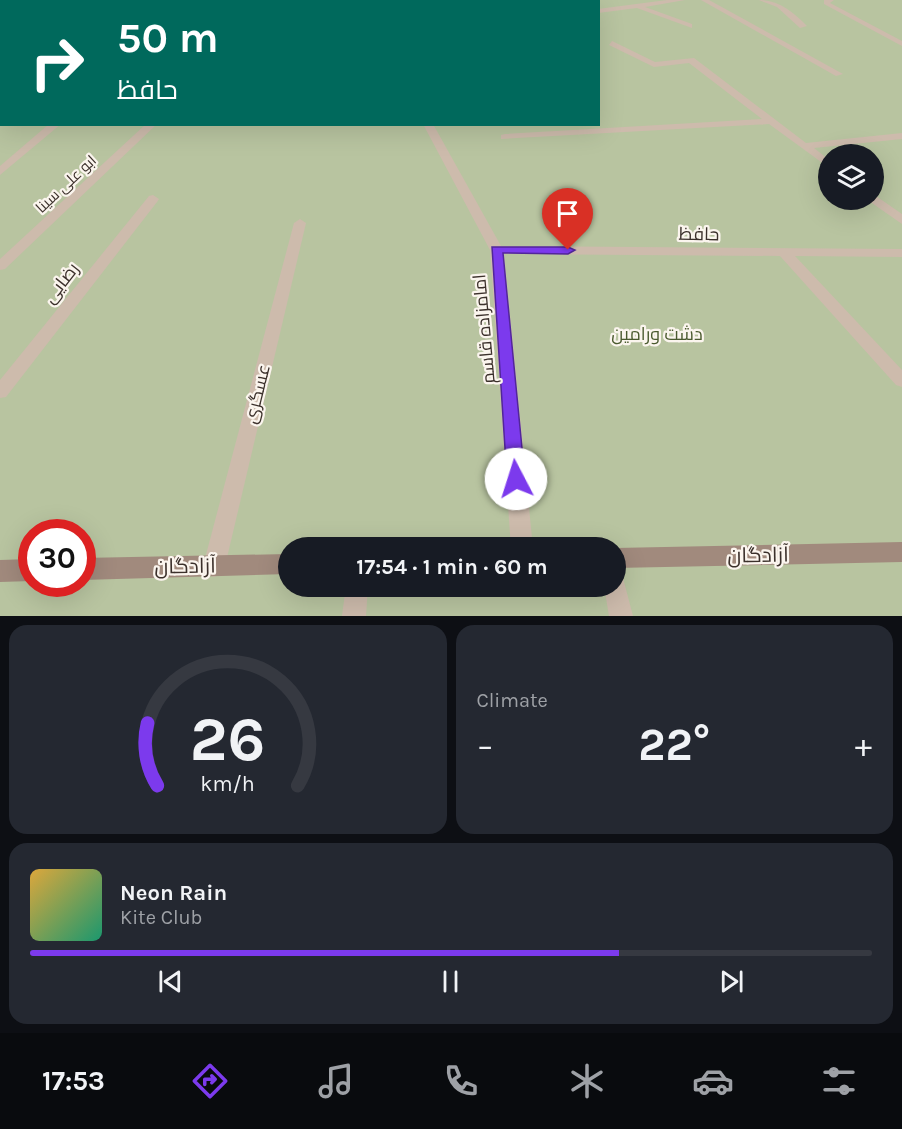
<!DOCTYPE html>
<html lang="en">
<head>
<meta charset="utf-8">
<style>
	body { margin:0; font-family:Karla,Cairo,sans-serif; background:#242831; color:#f1f3f6; height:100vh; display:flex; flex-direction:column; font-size:22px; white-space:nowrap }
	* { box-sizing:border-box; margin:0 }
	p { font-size:20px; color:#9ea1a6 }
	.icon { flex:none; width:33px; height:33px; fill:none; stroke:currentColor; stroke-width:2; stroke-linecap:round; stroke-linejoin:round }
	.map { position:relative; height:616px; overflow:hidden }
	.sheet { display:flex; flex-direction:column; gap:9px; padding:9px; background:#0d0f14; flex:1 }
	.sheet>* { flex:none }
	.banner { position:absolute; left:0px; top:0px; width:600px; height:126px; box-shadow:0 6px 24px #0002; background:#00695c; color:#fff; overflow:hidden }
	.tools { position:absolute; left:818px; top:144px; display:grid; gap:12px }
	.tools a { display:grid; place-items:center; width:66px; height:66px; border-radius:50%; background:#171b24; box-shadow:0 6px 24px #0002; font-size:30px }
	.speed { position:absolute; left:18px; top:519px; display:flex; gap:12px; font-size:30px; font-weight:700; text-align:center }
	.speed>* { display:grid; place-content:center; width:78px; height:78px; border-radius:50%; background:#171b24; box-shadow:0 6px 24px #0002; line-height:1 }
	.speed .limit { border:9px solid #d22; background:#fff; color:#111 }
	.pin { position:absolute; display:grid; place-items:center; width:51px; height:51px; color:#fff; margin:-62px -26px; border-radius:50% 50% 50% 0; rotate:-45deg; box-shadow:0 0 6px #0007 }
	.pin .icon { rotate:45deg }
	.me { position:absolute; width:66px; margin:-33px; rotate:355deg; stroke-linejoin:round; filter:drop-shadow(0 0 4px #0008) }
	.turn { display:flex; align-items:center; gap:21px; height:126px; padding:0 18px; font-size:27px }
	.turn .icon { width:78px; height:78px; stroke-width:2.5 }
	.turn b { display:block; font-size:42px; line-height:51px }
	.big { font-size:45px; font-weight:700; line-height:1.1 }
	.sheet .widget { flex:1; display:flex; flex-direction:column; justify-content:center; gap:9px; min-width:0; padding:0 21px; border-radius:18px; background:#242831 }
	.sheet .dial { align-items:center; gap:0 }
	.dial svg { height:156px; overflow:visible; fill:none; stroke:#363941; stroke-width:7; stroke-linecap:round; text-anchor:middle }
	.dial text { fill:#f1f3f6; stroke:none }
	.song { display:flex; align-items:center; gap:18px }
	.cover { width:72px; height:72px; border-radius:9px; background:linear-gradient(135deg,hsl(40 70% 55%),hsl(160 70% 35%)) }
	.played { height:6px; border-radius:3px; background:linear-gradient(90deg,#7c3aed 70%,#363941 70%) }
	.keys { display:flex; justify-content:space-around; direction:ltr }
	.heat { display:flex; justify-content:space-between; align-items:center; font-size:33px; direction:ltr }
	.sheet .tiles { flex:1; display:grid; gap:9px; grid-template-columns:1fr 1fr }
	.widget:last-child { grid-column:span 2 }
	.trip { position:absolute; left:278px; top:537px; width:348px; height:60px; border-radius:30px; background:#171b24; box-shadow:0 6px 24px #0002; font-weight:700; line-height:60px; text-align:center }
	.menu { display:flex; height:96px; justify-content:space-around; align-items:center; background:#090b0e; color:#9ea1a6 }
	.menu .icon { width:42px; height:42px }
	.menu .selected { color:#7c3aed }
	.menu b { font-size:27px; color:#f1f3f6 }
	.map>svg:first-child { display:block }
	.green { fill:#b8c4a0; fill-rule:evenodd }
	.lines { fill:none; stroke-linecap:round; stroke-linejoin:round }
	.minor { fill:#cdbbac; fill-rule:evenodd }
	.secondary { fill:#a18a7d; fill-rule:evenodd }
	.route { fill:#7c3aed; stroke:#51269a; stroke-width:1.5 }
	.labels { text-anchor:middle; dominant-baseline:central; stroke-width:4.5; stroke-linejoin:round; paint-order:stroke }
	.far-street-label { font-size:15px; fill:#3b302b; stroke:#fbf5ee }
	.street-label { font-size:18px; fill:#3b302b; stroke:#fbf5ee }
	.park-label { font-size:18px; fill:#4a5a2e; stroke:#fbf5ee }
	.near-street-label { font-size:21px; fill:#3b302b; stroke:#fbf5ee }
</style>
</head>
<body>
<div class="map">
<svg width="902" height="616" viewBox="0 0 902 616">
	<rect width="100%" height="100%" fill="#f4ebe1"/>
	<path class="green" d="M 0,0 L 902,0 L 902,616 L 0,616 ZM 2,2 L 598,2 L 598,124 L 2,124 ZM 828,154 L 873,154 L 873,200 L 828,200 ZM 32,532 L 82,532 L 82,584 L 32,584 ZM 288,548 L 615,548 L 615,586 L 288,586 Z"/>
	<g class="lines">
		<g class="minor">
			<path d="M 225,0 L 272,0 L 221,2 Z"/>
			<path d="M 356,0 L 362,0 L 363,2 L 356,2 Z"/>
			<path d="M 548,0 L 559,2 L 549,2 Z"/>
			<path d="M 667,0 L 685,0 L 645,7 L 692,24 L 692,28 L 637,8 L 598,13 L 598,9 Z"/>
			<path d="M 701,0 L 709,0 L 843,74 L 836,76 Z"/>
			<path d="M 759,0 C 779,0 793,12 807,26 L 800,28 L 777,7 Z"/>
			<path d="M 834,0 L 830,3 L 902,41 L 902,46 L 824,4 L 824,0 Z"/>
			<rect x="0" y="16" width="2" height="4"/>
			<path d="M 612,41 L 655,62 L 694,58 L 806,143 L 902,133 L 902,139 L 814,148 L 828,159 L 828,167 L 769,124 L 501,139 L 501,135 L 505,134 L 762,119 L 689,63 L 654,67 L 609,45 Z"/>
			<path d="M 0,59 L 2,59 L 0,64 Z"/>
			<path d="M 49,124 L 61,124 L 0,175 L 0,166 Z"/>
			<path d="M 146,124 L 157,124 L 5,269 L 0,270 L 0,259 Z"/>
			<path d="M 423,124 L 433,124 L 501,246 L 902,249 L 902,257 L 795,256 L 902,370 L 902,387 L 896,385 L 780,256 L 504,254 L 533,548 L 511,548 L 490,250 Z"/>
			<path d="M 873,194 L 902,214 L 902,224 L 869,201 L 873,200 Z"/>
			<path d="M 153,195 L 159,199 L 157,202 L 6,397 L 0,398 L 0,380 L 149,196 Z"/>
			<path d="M 300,219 L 306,223 L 225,566 L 222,573 L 214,577 L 206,573 L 203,566 L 294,223 Z"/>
			<path d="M 615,575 L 623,578 L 633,616 L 609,616 L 604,586 L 615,586 Z"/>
			<path d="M 346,586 L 368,586 L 366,616 L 342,616 Z"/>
		</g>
		<g class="secondary">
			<path d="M 902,542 L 902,562 L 615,568 L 615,548 Z"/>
			<path d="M 288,554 L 288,574 L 82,580 L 82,558 Z"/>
			<path d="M 32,559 L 32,581 L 0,582 L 0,560 Z"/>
		</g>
	</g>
	<path class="route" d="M 492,247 L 568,247 L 575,250 L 568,254 L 503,253 L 525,479 L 522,484 L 516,486 L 509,484 L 507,479 Z"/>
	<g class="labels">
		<g class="far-street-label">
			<text transform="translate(66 184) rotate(-43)">ابو علی سینا</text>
		</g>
		<g class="street-label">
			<text transform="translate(699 234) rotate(1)">حافظ</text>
			<text transform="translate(61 283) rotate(-52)">رضایی</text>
			<text transform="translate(484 329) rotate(-95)">امامزاده قاسم</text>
			<text transform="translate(257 394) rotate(-76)">عسگری</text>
		</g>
		<g class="park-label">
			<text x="657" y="334">دشت ورامین</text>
		</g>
		<g class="near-street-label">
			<text transform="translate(758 555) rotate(-1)">آزادگان</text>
			<text transform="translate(185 566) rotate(-1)">آزادگان</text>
		</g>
	</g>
</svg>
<div class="tools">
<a><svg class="icon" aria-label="layers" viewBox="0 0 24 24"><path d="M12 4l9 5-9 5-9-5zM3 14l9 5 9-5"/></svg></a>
</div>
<div class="speed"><div class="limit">30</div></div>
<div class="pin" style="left:568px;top:250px;background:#d93025"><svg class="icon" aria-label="arrive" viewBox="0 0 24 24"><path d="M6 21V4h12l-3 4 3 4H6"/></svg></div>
<svg class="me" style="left:516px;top:479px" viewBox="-20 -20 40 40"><circle r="19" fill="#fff"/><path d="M0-13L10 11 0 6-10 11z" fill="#7c3aed"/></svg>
<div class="trip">17:54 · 1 min · 60 m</div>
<div class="banner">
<div class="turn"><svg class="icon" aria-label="right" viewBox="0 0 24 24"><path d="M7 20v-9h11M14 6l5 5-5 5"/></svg><div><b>50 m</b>حافظ</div></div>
</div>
</div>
<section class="sheet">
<div class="tiles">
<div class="widget dial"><svg viewBox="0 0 100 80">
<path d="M14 69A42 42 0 1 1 86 69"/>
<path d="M14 69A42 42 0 0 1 9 37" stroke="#7c3aed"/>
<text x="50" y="56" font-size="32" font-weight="700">26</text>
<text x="50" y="72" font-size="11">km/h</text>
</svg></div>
<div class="widget"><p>Climate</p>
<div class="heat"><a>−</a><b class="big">22°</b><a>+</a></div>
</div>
<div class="widget">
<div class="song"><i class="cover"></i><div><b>Neon Rain</b><p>Kite Club</p></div></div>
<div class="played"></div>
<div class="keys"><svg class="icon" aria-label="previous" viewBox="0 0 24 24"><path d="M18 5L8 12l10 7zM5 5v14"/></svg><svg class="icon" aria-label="pause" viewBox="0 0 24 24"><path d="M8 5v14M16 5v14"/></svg><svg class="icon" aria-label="next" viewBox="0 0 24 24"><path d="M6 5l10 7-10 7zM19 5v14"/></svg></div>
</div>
</div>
</section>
<nav class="menu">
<b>17:53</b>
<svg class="icon selected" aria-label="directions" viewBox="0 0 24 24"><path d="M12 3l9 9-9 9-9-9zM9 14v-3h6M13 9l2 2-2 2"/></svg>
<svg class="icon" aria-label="music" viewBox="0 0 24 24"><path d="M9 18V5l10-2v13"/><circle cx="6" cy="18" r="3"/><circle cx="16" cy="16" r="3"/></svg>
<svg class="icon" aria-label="phone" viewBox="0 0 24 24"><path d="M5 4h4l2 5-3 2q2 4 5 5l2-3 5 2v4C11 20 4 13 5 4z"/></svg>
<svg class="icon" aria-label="climate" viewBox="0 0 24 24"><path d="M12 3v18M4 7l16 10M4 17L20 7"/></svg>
<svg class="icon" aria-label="car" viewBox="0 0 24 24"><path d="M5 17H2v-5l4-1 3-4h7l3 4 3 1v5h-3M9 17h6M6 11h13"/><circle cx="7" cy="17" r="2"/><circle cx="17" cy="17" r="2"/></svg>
<svg class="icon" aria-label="filters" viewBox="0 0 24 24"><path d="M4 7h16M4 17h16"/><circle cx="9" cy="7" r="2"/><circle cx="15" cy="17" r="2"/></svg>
</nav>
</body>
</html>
